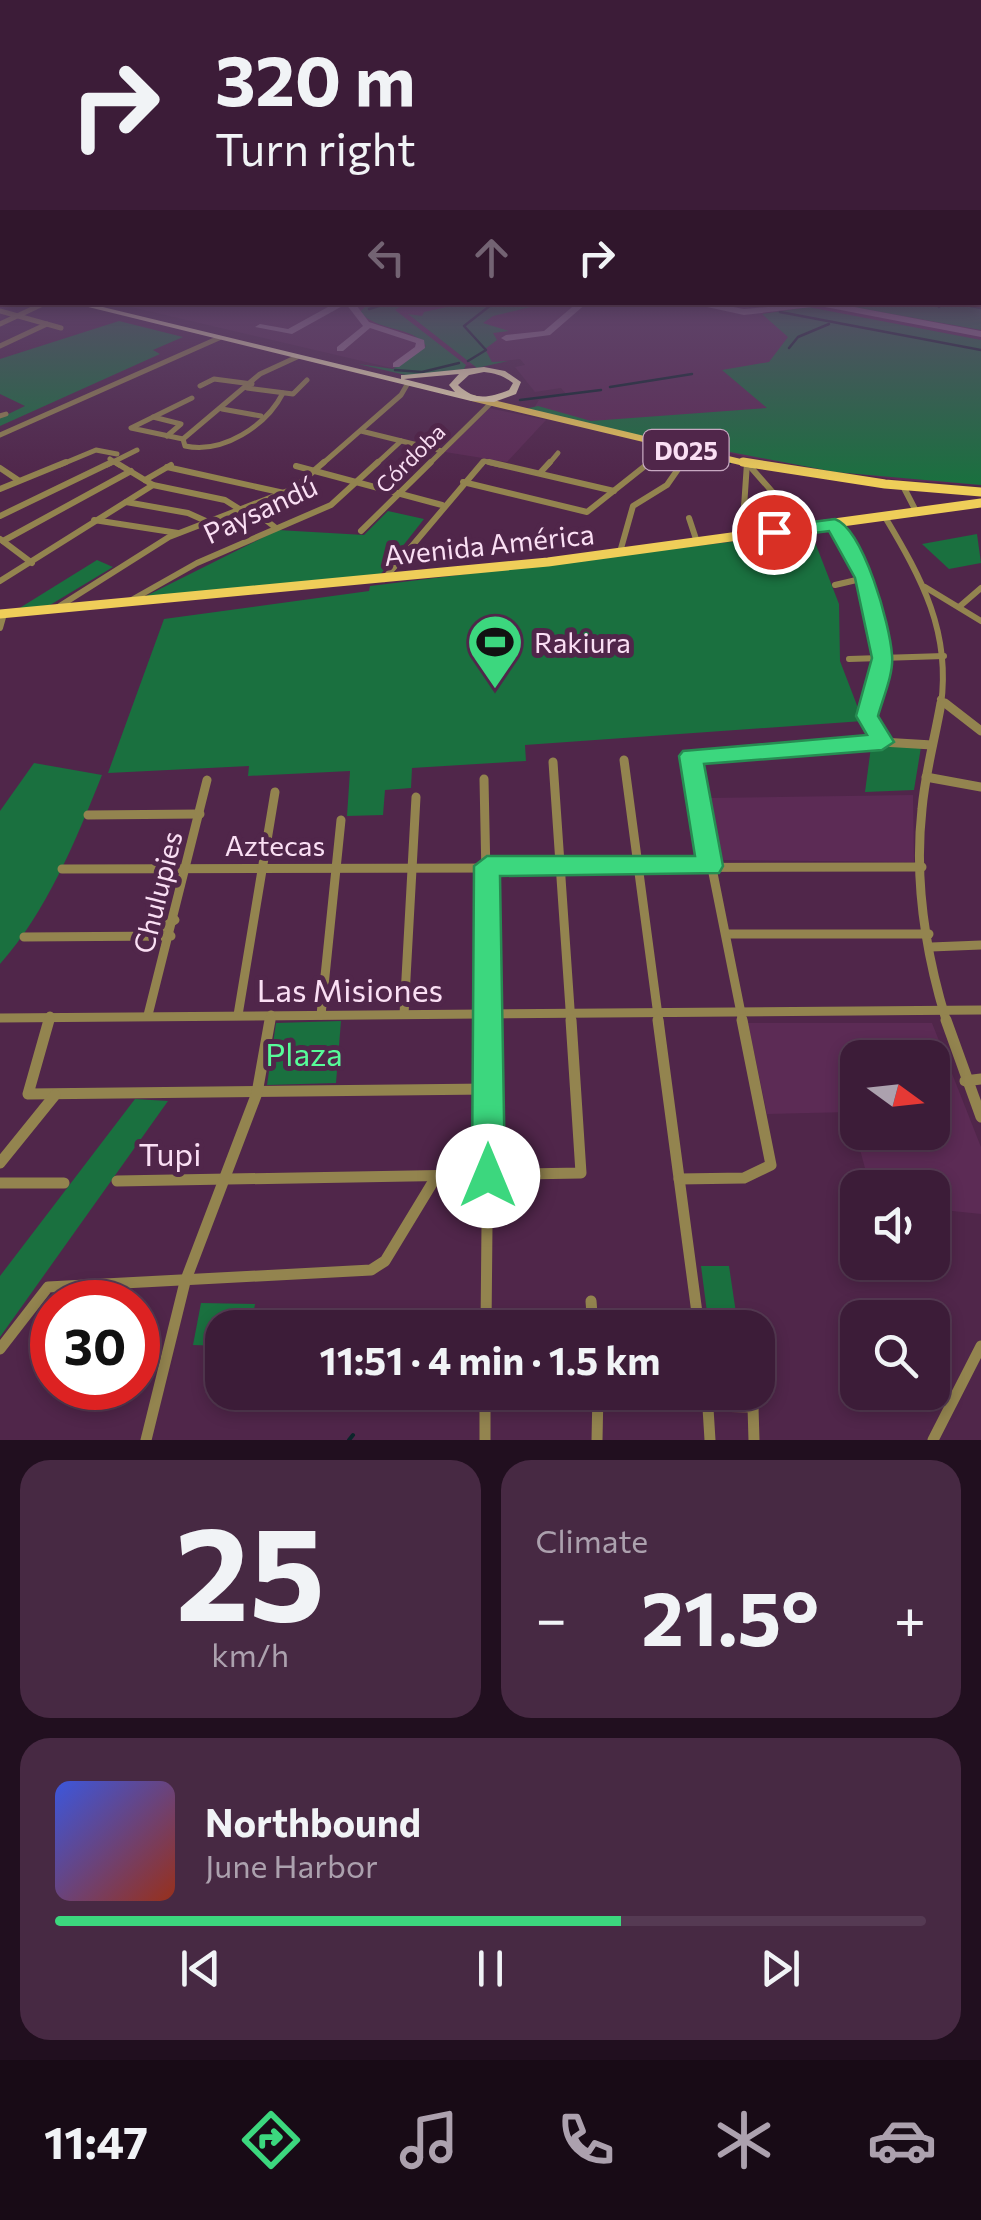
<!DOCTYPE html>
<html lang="en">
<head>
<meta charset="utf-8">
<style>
	body { margin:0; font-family:Commissioner,sans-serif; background:#472943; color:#f1f3f6; height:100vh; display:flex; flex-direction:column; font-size:38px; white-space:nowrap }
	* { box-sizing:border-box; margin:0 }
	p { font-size:32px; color:#aca1ae }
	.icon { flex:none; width:55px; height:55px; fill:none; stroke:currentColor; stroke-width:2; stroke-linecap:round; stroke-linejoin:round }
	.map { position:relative; height:1440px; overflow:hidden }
	.side { display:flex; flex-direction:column; gap:20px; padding:20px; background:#210f1f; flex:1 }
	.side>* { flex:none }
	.guide { position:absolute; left:0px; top:0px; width:982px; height:305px; box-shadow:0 5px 15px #0003,0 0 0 2px #553a53; background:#3c1c38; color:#f1f3f6; overflow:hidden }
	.needle { width:65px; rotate:105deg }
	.buttons { position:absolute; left:840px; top:1040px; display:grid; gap:20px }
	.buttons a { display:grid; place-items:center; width:110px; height:110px; border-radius:20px; background:#3c1c38; box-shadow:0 5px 15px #0003,0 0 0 2px #553a53; font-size:50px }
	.speed { position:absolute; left:30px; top:1280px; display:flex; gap:20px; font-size:50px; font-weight:700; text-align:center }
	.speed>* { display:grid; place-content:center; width:130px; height:130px; border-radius:50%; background:#3c1c38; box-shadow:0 5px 15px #0003,0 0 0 2px #553a53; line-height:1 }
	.speed .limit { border:15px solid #d22; background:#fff; color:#111 }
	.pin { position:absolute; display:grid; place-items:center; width:85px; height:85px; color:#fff; margin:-42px; border:5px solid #fff; border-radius:50%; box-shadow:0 2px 10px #0007 }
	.me { position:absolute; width:110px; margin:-55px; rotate:0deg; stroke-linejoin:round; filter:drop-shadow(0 0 8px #0008) }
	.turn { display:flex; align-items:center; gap:35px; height:210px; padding:0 50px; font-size:45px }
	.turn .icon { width:130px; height:130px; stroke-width:2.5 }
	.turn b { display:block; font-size:70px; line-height:85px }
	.lanes { display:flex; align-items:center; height:95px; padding:0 50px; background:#0003; justify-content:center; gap:50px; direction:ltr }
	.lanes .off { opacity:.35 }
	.big { font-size:75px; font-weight:700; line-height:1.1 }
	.side .tile { flex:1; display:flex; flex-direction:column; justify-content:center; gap:15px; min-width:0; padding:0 35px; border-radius:30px; background:#472943 }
	.side .dial { align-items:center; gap:0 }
	.dial b { font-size:130px; line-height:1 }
	.song { display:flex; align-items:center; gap:30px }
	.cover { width:120px; height:120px; border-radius:15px; background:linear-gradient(135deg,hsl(230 70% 55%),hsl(10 70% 35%)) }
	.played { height:10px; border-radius:5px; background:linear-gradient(90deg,#3cd77e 65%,#553a53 65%) }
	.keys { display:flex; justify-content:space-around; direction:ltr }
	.heat { display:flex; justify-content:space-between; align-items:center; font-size:55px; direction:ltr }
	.side .tiles { flex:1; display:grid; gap:20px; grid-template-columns:1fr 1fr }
	.tile:last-child { grid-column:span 2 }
	.trip { position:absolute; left:205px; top:1310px; width:570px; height:100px; border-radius:30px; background:#3c1c38; box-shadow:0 5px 15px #0003,0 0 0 2px #553a53; font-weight:700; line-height:100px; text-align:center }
	.tab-bar { display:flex; height:160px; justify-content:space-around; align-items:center; background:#180b16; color:#aca1ae }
	.tab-bar .icon { width:70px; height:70px }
	.tab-bar .current { color:#3cd77e }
	.tab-bar b { font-size:45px; color:#f1f3f6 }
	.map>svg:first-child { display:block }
	.built { fill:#5c2b55; fill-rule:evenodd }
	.green { fill:#1a703f }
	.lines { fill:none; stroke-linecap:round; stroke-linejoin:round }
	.stream-far1 { stroke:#0c262b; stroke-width:2.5 }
	.stream { stroke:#0c262b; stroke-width:4 }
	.taxiway { fill:#987592; fill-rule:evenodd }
	.runway { fill:#987592; fill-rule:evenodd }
	.minor-far3 { stroke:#93844f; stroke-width:5 }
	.minor-far2 { stroke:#93844f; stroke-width:6 }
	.minor-far1 { stroke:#93844f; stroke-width:9 }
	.minor { stroke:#93844f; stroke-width:11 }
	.major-far1 { stroke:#efce59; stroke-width:6 }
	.major { stroke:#efce59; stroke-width:9 }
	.highway { fill:#fdeebd; fill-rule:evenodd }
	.route { fill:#3cd77e; stroke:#278c52; stroke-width:2.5 }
	.labels { text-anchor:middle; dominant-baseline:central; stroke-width:10; stroke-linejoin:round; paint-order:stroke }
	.far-street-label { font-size:22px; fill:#fadff4; stroke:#50264a }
	.shield { fill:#50264a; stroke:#c7a8c1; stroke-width:2.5 }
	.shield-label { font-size:25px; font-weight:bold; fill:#fadff4 }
	.street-label { font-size:28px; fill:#fadff4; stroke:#50264a }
	.poi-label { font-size:28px; fill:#fadff4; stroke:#50264a; text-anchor:start }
	.near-street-label { font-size:32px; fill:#fadff4; stroke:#50264a }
	.near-park-label { font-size:32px; fill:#57fc99; stroke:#50264a }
</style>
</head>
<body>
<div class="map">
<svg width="981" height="1440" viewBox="0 0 981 1440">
	<rect width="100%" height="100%" fill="#50264a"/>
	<g class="built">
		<path d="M 981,281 L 981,485 L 899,480 L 747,457 L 534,408 L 539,400 L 567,395 L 561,388 L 535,392 L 515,367 L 525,365 L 520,359 L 426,371 L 396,369 L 114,303 L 980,302 Z"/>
		<path d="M 489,408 L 546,420 L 507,462 L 445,452 Z"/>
		<path d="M 913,795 L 914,862 L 718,860 L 707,798 Z"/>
		<path d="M 748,1023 L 932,1023 L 981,1147 L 981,1214 L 933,1209 L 932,1188 L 870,1187 L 850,1112 L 767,1114 ZM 858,1058 L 932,1058 L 932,1132 L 858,1132 Z"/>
	</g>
	<g class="green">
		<path d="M 981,297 L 981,330 L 831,303 L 980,302 Z"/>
		<path d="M 408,302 L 395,310 L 466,365 L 464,369 L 410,376 L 358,364 L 393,369 L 426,346 C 413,326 378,332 360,312 L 369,303 Z"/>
		<path d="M 460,304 L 542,303 L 543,304 L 493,316 L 483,323 L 509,331 L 493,333 L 497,340 L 485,349 L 492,362 L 508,361 L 477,368 L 408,314 L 422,316 L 424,312 Z"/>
		<path d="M 808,307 L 981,340 L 981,485 L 835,472 L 683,443 L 680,446 L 525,409 L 538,406 L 591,421 L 767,408 L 722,370 L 769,362 L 788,337 L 762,314 Z"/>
		<path d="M 119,321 L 183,337 L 153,350 L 160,354 L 0,426 L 0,418 L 25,406 L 0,394 L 0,359 Z"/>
		<path d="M 388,511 L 424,519 L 380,575 L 144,597 L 278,530 L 364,535 Z"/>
		<path d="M 811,532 L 839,604 L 840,661 L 863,721 L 525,745 L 526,761 L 412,768 L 411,788 L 385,790 L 383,815 L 347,816 L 350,771 L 248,776 L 249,766 L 108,773 L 164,619 L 369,591 L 370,586 Z"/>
		<path d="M 977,534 L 981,563 L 949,569 L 922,544 Z"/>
		<path d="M 97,560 L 113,567 L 50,605 L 18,609 Z"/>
		<path d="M 871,747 L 921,747 L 914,790 L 865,792 Z"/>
		<path d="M 34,763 L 102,775 C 76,840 47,911 0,964 L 0,811 Z"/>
		<path d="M 341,1021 L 336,1083 L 267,1085 L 276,1023 Z"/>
		<path d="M 135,1099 L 168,1101 L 0,1337 L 0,1276 Z"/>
		<path d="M 701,1266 L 729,1266 L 736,1313 L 707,1312 Z"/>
		<path d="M 201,1303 L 255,1304 L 251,1327 L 222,1328 L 222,1346 L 193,1345 Z"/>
	</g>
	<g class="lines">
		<g class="stream-far1">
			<path d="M 733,302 L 750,306"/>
			<path d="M 950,302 L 981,308"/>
			<path d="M 939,307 L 941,302"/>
			<path d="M 369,309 L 392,302"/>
			<path d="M 780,312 L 981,350"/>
			<path d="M 789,348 L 798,337 L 829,324"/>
			<path d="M 468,361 L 486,350 L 464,326 L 491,305"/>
			<path d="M 395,370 L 422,372 L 459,363"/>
			<path d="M 610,387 L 692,374"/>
			<path d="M 520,400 L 601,390"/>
			<path d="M 692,455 L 730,463"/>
		</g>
		<path class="stream" d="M 349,1440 L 353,1435"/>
		<g class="taxiway">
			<path d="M 337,302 L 354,302 L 369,322 L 424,340 L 425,348 L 399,367 L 393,367 L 393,363 L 415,347 L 416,343 L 370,328 L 343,351 L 337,351 L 337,347 L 363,326 L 346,304 L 292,334 L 255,327 L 260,324 L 288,329 Z"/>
			<path d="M 578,302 L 588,302 L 550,335 L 506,341 L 501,338 L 506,335 L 544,331 Z"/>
			<path d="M 684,302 L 706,302 L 744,309 L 828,302 L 981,331 L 981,337 L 820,306 L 744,315 Z"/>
		</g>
		<rect class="runway" x="980" y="284" width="1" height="14"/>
		<g class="minor-far3">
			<path d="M 0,311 L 61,328"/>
			<path d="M 0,324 L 47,302"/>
			<path d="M 0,346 L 47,324"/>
			<path d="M 200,386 L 214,379 L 252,384"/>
			<path d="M 247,388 L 293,394 L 307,380"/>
			<path d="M 192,398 L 131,428 L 183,439 L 185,446 C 223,454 266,426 283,393"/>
			<path d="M 222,409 L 261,416"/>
			<path d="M 0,416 L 6,414"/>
			<path d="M 153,417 L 181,424 L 167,436"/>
			<path d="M 361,431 L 442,451"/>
			<path d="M 0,435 L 219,338"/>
			<path d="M 183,439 L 260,374 L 297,357"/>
			<path d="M 110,459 L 119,465"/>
			<path d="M 60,465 L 96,450 L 117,454"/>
			<path d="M 107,465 L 137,450"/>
			<path d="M 321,465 L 401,395 L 408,383"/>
			<path d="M 375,465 L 401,441"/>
			<path d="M 428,465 L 493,401"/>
			<path d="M 481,465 L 484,461 L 500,465"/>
			<path d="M 548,465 L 558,453"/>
			<path d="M 647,465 L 671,446"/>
			<path d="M 681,465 L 691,451"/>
		</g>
		<g class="minor-far2">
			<path d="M 115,462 L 153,485 L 225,500 L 241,510"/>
			<path d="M 489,462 L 614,491"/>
			<path d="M 747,463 L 805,529"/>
			<path d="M 296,466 L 442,505"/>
			<path d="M 167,467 L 284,493"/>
			<path d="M 0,468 L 18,480"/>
			<path d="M 540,473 L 550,462"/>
			<path d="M 145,480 L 171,465"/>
			<path d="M 463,482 L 587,512 L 650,462"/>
			<path d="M 903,486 L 917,513"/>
			<path d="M 0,489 L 66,462"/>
			<path d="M 126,502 L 188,513 L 208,522"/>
			<path d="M 744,505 L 776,498"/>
			<path d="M 249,507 L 276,528"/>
			<path d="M 0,516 L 112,462"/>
			<path d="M 885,517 C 922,579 951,632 941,705"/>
			<path d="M 689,518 L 697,542"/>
			<path d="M 94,520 L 178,533"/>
			<path d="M 835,525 C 872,592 893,629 869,705"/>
			<path d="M 361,531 L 431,462"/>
			<path d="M 742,537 L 747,463"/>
			<path d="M 0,539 L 32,563"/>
			<path d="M 3,541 L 131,471"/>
			<path d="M 620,552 L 633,506 L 667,485 L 683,462"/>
			<path d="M 384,579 L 483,462"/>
			<path d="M 0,581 L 153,485"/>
			<path d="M 835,585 L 865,578"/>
			<path d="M 925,587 L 981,621"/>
			<path d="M 128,602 L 197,563 L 331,505 L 378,462"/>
			<path d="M 959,607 L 981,588"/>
			<path d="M 55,609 L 169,537 L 293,489 L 324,462"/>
			<path d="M 0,628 L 4,614"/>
			<path d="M 849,659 L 944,656"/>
			<path d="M 940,699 L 948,705"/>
		</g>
		<g class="minor-far1">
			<path d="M 870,703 L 867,716 L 882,742"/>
			<path d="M 941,703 C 935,738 925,773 922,809 C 914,880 926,955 947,1023"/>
			<path d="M 945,703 L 981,731"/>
			<path d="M 624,760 L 659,1023"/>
			<path d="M 553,762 L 571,1023"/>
			<path d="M 926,777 L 981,787"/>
			<path d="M 484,779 L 489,1023"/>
			<path d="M 88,815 L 200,814"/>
			<path d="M 62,869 L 922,867"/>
			<path d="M 726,934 L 929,934"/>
			<path d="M 149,936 L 175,920"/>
			<path d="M 24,937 L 171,936"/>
			<path d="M 931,947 L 981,945"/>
			<path d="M 404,1014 L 416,797"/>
			<path d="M 148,1015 L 207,780"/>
			<path d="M 238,1015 L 275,792"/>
			<path d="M 321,1015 L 341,820"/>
			<path d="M 0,1018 L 981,1010"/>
			<path d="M 48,1023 L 50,1016"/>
			<path d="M 270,1023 L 271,1015"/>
			<path d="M 743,1023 L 690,758 L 882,742 L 932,745"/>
		</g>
		<g class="minor">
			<path d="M 49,1020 L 28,1094 L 489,1089"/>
			<path d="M 658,1020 L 699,1328"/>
			<path d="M 946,1020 L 981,1117"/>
			<path d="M 965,1081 L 981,1079"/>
			<path d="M 0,1163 L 55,1095"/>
			<path d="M 679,1179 L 744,1178 L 771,1165 L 742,1020"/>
			<path d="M 117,1181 L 581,1173 L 571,1020"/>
			<path d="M 0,1183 L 64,1183"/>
			<path d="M 591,1301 L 593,1328"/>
			<path d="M 486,1328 L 489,1020"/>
			<path d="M 0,1349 L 48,1287 L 371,1270 L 385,1261 L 436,1177"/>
			<path d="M 485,1392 L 485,1440"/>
			<path d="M 707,1392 L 710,1440"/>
			<path d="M 708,1406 L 753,1407 L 754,1440"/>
			<path d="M 146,1440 L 185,1282 L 257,1093 L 270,1020"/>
			<path d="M 597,1440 L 598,1392"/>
			<path d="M 933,1440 L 981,1346"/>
		</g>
		<path class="major-far1" d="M 472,398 L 753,465"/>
		<g class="major">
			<path d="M 743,462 L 885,484 L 981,492"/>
			<path d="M 0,614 L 548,562 L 981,503"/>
		</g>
		<g class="highway">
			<rect x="0" y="283" width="2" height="5"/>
			<path d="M 68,302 L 82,302 L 401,379 L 401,375 L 404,375 L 484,367 L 505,371 L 521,382 L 516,394 L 494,402 L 471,401 ZM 484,372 C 495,373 504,376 513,383 L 509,390 C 488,398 475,401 458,385 L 469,375 ZM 459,374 L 449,385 L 455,392 L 404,379 Z"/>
		</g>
	</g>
	<linearGradient id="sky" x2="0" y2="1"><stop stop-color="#2c1529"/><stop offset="0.58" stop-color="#5e476b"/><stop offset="1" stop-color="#5e476b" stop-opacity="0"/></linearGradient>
	<rect width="981" height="482" fill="url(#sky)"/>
	<path class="route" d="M 835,519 C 864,530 890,625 892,655 C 894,673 883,698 878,716 L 894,742 L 882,750 L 704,764 L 723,866 L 719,873 L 500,876 L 505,1176 L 500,1187 L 488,1192 L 477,1187 L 472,1176 L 474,866 L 487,856 L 695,856 L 679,756 L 683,751 L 867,735 L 856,716 L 872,658 L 855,578 L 829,531 L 774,538 L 764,532 L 774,527 Z"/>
	<defs>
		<g id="stadium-pin" transform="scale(2.875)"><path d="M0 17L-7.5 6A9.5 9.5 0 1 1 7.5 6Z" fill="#3cd77e" stroke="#50264a"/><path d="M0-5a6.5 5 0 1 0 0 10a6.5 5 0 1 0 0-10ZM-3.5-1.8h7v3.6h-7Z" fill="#111"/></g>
	</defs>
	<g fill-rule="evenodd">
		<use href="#stadium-pin" x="495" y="642"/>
	</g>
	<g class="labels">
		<g class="far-street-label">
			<text transform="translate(410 458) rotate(-45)">Córdoba</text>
		</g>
		<rect class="shield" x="643.5" y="430" width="85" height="40" rx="8"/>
		<g class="shield-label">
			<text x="686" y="450">D025</text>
		</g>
		<g class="street-label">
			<text transform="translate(260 509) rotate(-25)">Paysandú</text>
			<text transform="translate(489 544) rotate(-6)">Avenida América</text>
			<text x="275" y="845">Aztecas</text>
			<text transform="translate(157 892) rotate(-76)">Chulupies</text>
		</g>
		<g class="poi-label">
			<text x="534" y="642">Rakiura</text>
		</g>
		<g class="near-street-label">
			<text x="350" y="989">Las Misiones</text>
			<text x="170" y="1153">Tupi</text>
		</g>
		<g class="near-park-label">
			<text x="304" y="1053">Plaza</text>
		</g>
	</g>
</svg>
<div class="buttons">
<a><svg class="needle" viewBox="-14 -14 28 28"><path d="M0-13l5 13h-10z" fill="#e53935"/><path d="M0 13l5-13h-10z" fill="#aca1ae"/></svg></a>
<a><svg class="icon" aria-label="sound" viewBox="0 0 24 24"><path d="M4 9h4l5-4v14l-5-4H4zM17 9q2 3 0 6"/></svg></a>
<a><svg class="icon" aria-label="search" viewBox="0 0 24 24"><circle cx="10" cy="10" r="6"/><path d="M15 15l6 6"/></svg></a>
</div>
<div class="speed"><div class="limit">30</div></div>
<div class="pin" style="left:774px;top:532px;background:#d93025"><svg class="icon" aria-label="arrive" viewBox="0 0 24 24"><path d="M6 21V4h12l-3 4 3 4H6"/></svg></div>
<svg class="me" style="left:488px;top:1176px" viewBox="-20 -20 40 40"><circle r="19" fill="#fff"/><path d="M0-13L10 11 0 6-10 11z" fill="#3cd77e"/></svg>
<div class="trip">11:51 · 4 min · 1.5 km</div>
<div class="guide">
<div class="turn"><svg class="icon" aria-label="right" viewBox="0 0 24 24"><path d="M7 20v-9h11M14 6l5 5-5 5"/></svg><div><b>320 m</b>Turn right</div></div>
<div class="lanes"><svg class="icon off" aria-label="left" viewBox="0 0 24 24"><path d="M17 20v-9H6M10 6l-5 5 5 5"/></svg><svg class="icon off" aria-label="ahead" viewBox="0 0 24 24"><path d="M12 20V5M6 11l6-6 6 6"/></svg><svg class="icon" aria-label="right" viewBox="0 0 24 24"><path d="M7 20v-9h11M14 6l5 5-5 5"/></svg></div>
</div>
</div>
<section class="side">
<div class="tiles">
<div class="tile dial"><b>25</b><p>km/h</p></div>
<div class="tile"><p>Climate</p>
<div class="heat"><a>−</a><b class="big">21.5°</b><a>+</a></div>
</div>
<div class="tile">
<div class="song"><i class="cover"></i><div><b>Northbound</b><p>June Harbor</p></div></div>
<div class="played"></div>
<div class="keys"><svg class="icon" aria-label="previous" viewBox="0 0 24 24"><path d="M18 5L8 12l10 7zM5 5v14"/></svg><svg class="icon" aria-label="pause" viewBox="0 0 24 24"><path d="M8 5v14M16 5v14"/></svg><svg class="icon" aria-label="next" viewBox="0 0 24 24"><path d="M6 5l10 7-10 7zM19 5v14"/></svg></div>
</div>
</div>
</section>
<nav class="tab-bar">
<b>11:47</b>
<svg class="icon current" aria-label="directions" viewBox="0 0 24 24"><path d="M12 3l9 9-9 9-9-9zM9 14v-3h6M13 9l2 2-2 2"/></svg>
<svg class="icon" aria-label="music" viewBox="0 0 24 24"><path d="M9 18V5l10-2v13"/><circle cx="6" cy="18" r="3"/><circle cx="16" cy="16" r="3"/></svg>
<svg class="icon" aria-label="phone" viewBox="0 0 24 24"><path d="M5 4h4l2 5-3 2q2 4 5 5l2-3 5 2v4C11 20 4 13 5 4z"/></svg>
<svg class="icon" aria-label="climate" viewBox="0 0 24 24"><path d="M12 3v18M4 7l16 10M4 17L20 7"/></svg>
<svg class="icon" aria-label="car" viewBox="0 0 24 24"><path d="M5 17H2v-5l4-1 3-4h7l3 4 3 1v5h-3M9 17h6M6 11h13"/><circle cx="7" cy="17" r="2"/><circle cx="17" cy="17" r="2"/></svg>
</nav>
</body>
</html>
